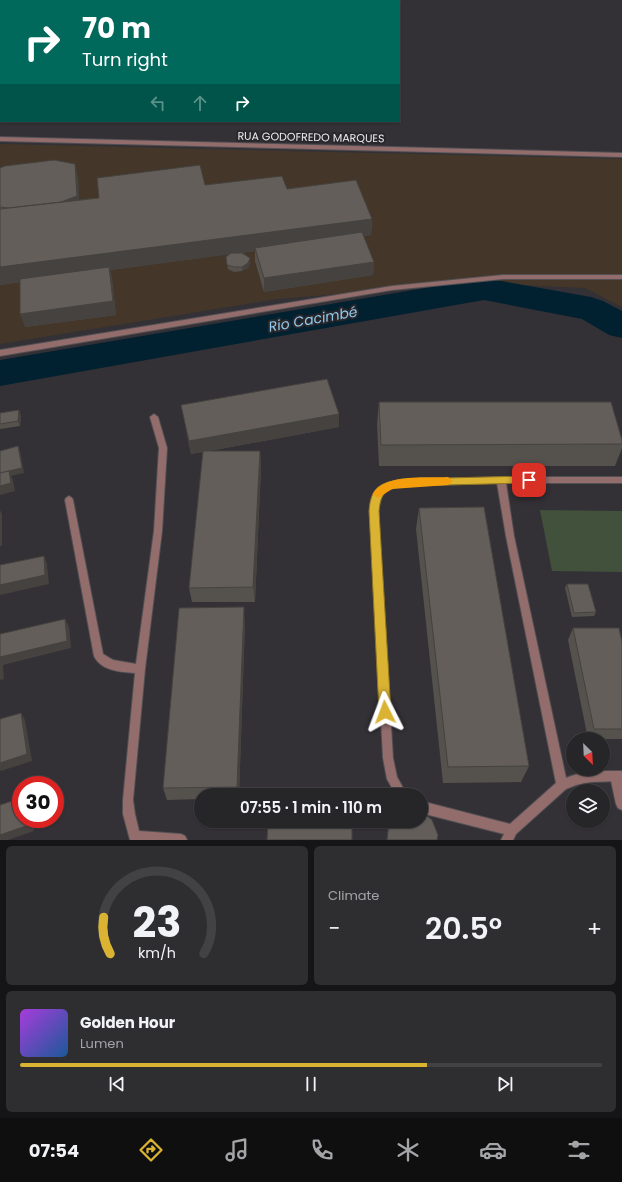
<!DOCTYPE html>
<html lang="en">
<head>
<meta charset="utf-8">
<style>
	body { margin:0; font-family:Poppins,sans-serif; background:#2e2d30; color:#f1f3f6; height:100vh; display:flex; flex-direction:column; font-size:15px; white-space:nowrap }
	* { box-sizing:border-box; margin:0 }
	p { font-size:13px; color:#a4a5a8 }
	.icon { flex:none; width:22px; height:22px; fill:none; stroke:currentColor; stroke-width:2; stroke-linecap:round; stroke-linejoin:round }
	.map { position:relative; height:840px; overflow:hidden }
	.sheet { display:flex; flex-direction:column; gap:6px; padding:6px; background:#151416; flex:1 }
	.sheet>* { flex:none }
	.hud { position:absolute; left:0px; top:0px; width:400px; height:122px; box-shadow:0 1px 3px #0004,0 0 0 1px #424245; background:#00695c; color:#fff; overflow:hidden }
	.needle { width:26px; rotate:156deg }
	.tools { position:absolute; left:566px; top:732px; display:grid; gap:8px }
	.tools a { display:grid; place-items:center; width:44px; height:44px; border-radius:50%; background:#262528; box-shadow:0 1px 3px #0004,0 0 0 1px #424245; font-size:20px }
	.speed { position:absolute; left:12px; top:776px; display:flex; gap:8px; font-size:20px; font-weight:700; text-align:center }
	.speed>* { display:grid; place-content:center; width:52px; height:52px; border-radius:50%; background:#262528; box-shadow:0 1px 3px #0004,0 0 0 1px #424245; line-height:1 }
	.speed .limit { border:6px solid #d22; background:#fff; color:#111 }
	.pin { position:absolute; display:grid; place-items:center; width:34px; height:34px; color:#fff; margin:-17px; border-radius:8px; box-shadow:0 2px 6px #0006 }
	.me { position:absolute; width:44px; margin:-22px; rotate:357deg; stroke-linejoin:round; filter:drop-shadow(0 0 3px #0008) }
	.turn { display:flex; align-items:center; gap:14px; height:84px; padding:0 16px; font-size:18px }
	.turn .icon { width:52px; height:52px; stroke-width:2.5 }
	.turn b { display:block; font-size:28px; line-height:34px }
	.lanes { display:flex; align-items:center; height:38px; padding:0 16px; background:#0003; justify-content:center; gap:20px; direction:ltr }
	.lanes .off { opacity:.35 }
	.big { font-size:30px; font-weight:600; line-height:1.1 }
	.sheet .card { flex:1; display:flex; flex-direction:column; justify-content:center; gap:6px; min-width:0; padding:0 14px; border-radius:6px; background:#2e2d30 }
	.sheet .dial { align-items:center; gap:0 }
	.dial svg { height:104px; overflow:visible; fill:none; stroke:#424245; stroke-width:7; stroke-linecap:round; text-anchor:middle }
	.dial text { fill:#f1f3f6; stroke:none }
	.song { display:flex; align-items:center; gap:12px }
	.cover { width:48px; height:48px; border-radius:6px; background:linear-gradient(135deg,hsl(280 70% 55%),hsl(210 70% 35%)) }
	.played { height:4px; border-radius:2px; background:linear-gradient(90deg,#dab333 70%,#424245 70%) }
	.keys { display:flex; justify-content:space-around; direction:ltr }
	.heat { display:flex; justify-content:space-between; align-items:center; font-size:22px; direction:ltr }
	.sheet .tiles { flex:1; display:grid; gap:6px; grid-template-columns:1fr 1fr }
	.card:last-child { grid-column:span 2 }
	.trip { position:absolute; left:194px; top:788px; width:234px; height:40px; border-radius:20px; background:#262528; box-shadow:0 1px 3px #0004,0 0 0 1px #424245; font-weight:600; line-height:40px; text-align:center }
	.dock { display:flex; height:64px; justify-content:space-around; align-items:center; background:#0f0f10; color:#a4a5a8 }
	.dock .icon { width:28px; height:28px }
	.dock .active { color:#dab333 }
	.dock b { font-size:18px; color:#f1f3f6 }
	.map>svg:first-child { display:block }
	.commercial { fill:#443729 }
	.green { fill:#41513c }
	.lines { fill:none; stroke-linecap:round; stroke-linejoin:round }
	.river { fill:#022130; fill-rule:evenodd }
	.service-casing { stroke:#514f53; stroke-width:2 }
	.minor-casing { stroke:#514f53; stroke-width:2 }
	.service { fill:#926d6c; fill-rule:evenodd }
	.minor { fill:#926d6c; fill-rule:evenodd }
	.wall { fill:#55514d }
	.shaded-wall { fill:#45423f }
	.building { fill:#635e5a; stroke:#45423f }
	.route { fill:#dab333; stroke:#8e7421 }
	.slow { fill:#f59e0b }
	.labels { text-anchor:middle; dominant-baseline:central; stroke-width:4; stroke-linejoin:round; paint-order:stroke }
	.far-street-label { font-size:11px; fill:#eceaed; stroke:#29272c }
	.water-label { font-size:14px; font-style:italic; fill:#90caeb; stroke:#29272c }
</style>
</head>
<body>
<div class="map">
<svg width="622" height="840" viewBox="0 0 622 840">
	<rect width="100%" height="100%" fill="#333136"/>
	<path class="commercial" d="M 0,144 L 622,159 L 622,307 L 585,288 L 474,283 L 277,299 L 0,344 Z"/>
	<path class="green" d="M 540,510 L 622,511 L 622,572 L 552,571 Z"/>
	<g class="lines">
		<path class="river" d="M 484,278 L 591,297 L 603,301 L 622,311 L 622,338 L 609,335 L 582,319 L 484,300 L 0,386 L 0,360 Z"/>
		<g class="service-casing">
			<g id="service">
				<path d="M 503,275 L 622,275 L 622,279 L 503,279 L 392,290 L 0,356 L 0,350 L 392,286 Z"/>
				<path d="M 154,414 L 158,417 L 167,448 L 162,531 L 145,669 L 133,800 L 135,814 L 139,831 L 181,834 L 185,836 L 187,840 L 130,840 L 123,814 L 123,800 L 135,673 C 121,672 101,671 94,656 L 65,500 L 66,498 L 69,496 L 72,498 L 73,500 L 103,654 L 113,660 L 136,664 L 154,531 L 159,448 L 150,417 Z"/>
				<path d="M 615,771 L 619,772 L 622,782 L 622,810 L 618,808 L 616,804 L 610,776 L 611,772 Z"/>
			</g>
		</g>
		<g class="minor-casing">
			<g id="minor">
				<path d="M 0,137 L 622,153 L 622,157 L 0,141 Z"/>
				<path d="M 501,477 L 622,477 L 622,483 L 506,483 L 514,536 L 566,778 C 584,770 603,771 622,771 L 622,781 L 591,782 L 576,785 L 566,789 L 516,834 L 513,840 L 501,840 L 504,834 L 421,813 L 421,801 L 510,824 L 556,783 L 506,536 L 497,483 L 403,486 C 385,489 381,492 378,511 L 393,758 L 397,777 L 407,795 L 396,795 L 387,779 L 383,758 L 370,511 C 373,488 381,483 403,480 Z"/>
			</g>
		</g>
		<use href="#service" class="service"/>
		<use href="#minor" class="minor"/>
	</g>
	<g class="wall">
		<path d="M 0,168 L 78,177 L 79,200 L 205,185 L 287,189 L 372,219 L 371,235 L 363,236 L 374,262 L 373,275 L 264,292 L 255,261 L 255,251 L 240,253 L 250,258 L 250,262 L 248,268 L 242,271 L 234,272 L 228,269 L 226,257 L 230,254 L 110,270 L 112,280 L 116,315 L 25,327 L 20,282 L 0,285 Z"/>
		<path d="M 379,402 L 622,440 L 622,448 L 615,466 L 379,466 L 377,424 Z"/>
		<path d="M 181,405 L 339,414 L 339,427 L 209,451 L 260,451 L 261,467 L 255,602 L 192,602 L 189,588 L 203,452 L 191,454 Z"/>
		<path d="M 0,413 L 21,415 L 20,426 L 0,429 Z"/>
		<path d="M 419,508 L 529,766 L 521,782 L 443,783 L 416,529 Z"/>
		<path d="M 567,584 L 596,612 L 594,616 L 572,617 L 565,588 Z"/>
		<path d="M 245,622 L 239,795 L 201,795 L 201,799 L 167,800 L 163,788 Z"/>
		<path d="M 573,628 L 622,642 L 622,739 L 588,739 L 568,640 Z"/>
	</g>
	<g class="shaded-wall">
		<path d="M 75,164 L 78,177 L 80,209 L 12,221 L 8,208 Z"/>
		<path d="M 372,219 L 371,235 L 255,251 L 255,248 L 255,251 L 110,270 L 112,280 L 116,315 L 25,327 L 20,314 L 109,270 L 0,285 L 0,267 Z"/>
		<path d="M 250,258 L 250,262 L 248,268 L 242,271 L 242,267 Z"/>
		<path d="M 374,262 L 373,275 L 264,292 L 264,278 Z"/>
		<path d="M 19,410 L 21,415 L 20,426 L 18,421 Z"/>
		<path d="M 339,414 L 339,427 L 191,454 L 189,441 Z"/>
		<path d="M 18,446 L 20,451 L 24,473 L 11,476 L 13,480 L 15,491 L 0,495 L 0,479 Z"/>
		<path d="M 260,451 L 261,467 L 255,602 L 253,587 Z"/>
		<path d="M 0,510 L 2,514 L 2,546 L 0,546 Z"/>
		<path d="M 44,556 L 47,564 L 49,584 L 0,595 L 0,585 Z"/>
		<path d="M 244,607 L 245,622 L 239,795 L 238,795 L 237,787 Z"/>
		<path d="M 65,619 L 69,627 L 71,648 L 3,665 L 4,679 L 0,680 L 0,657 Z"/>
		<path d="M 21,713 L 25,720 L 32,761 L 1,771 L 0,770 L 0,763 Z"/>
		<path d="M 28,819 L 32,819 L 34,831 L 8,840 L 0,840 L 0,835 Z"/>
	</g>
	<g class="building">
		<path d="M 54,160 L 75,164 L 77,196 L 61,202 L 8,208 L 0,207 L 0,168 L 5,166 Z"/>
		<path d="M 200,165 L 205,185 L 282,176 L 287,189 L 356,180 L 372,219 L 0,267 L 0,209 L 99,198 L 97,178 Z"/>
		<path d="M 362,232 L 374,262 L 264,278 L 255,248 Z"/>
		<path d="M 231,253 L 242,253 L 250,258 L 248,263 L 242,267 L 234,267 L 227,265 L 226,257 Z"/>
		<path d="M 109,267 L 113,301 L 20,314 L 20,279 Z"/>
		<path d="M 327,379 L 339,414 L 189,441 L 181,405 Z"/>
		<path d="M 379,402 L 611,402 L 622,440 L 622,444 L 381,445 Z"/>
		<path d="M 19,410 L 18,421 L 0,424 L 0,413 Z"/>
		<path d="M 18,446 L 22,468 L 0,473 L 0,451 Z"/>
		<path d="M 203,451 L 260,451 L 253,587 L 189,588 Z"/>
		<path d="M 9,471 L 11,483 L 0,486 L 0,473 Z"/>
		<path d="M 484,507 L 529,766 L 448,767 L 419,508 Z"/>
		<path d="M 44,556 L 45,575 L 0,585 L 0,565 Z"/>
		<path d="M 567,584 L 588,584 L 596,612 L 574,613 Z"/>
		<path d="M 244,607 L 237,787 L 163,788 L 179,608 Z"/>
		<path d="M 65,619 L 67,641 L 0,657 L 0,634 Z"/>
		<path d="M 573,628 L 619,628 L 622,642 L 622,729 L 594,729 Z"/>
		<path d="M 21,713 L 27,754 L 0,763 L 0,719 Z"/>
		<path d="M 270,788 L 351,790 L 351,795 L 269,795 Z"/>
		<path d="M 21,798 L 21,819 L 28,819 L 29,825 L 0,835 L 0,805 Z"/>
		<path d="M 421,812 L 425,814 L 432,820 L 438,835 L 437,840 L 387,840 L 389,822 L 390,821 L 421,821 Z"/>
		<path d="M 268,821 L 352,821 L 352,840 L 267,840 Z"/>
	</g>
	<path class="route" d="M 529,476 L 534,480 L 529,483 L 403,486 C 385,490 381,492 379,511 L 391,712 L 389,716 L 385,718 L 381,716 L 379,712 L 369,511 C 371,486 380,483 403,479 Z"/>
	<path class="slow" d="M 448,477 L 453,481 L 448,485 L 392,489 L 378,498 L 373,494 C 384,473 427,478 448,477 Z"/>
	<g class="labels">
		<g class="far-street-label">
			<text transform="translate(311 137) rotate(1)">RUA GODOFREDO MARQUES</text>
		</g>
		<g class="water-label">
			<text transform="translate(313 319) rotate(-10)">Rio Cacimbé</text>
		</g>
	</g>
</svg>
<div class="tools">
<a><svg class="needle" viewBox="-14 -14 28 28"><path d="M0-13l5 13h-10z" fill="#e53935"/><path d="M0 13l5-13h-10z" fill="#a4a5a8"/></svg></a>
<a><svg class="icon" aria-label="layers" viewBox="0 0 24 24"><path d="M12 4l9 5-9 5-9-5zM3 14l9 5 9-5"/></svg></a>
</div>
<div class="speed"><div class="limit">30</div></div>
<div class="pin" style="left:529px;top:480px;background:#d93025"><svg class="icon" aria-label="arrive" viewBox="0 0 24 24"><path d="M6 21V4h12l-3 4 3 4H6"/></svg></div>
<svg class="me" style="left:385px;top:712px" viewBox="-20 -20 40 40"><path d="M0-17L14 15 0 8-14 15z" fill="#dab333" stroke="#fff" stroke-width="4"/></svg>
<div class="trip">07:55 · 1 min · 110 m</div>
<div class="hud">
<div class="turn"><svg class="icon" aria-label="right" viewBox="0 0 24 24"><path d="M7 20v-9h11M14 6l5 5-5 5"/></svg><div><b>70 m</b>Turn right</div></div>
<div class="lanes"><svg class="icon off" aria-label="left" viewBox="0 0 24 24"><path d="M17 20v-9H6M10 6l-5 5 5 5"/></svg><svg class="icon off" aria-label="ahead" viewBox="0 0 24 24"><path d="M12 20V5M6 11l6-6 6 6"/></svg><svg class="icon" aria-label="right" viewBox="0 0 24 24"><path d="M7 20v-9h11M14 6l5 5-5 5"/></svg></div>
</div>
</div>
<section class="sheet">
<div class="tiles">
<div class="card dial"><svg viewBox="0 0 100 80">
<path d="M14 69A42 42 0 1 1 86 69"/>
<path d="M14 69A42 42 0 0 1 9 41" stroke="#dab333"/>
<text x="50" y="56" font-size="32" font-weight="700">23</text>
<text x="50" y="72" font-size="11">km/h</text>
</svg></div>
<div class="card"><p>Climate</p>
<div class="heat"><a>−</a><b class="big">20.5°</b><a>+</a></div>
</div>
<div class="card">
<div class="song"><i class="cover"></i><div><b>Golden Hour</b><p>Lumen</p></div></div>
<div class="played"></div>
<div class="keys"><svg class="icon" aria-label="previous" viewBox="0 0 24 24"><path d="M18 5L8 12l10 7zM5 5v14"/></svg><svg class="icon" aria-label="pause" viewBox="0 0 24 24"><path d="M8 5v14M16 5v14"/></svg><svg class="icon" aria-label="next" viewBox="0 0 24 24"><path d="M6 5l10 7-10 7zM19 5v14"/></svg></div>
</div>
</div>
</section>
<nav class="dock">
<b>07:54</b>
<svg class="icon active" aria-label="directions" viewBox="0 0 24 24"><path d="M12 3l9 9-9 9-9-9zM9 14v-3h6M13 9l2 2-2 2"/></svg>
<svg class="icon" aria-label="music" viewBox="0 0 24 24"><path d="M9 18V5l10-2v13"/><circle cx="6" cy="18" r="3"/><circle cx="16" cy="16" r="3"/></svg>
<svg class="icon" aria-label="phone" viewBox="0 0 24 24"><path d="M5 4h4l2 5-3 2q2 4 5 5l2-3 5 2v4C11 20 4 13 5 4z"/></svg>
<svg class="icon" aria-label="climate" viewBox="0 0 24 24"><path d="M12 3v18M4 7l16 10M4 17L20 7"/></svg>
<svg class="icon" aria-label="car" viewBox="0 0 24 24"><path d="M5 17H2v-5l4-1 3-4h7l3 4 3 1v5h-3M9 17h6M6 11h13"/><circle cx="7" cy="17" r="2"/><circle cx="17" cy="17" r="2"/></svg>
<svg class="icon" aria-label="filters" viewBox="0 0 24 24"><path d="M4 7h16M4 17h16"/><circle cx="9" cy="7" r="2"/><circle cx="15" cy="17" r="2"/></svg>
</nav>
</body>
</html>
